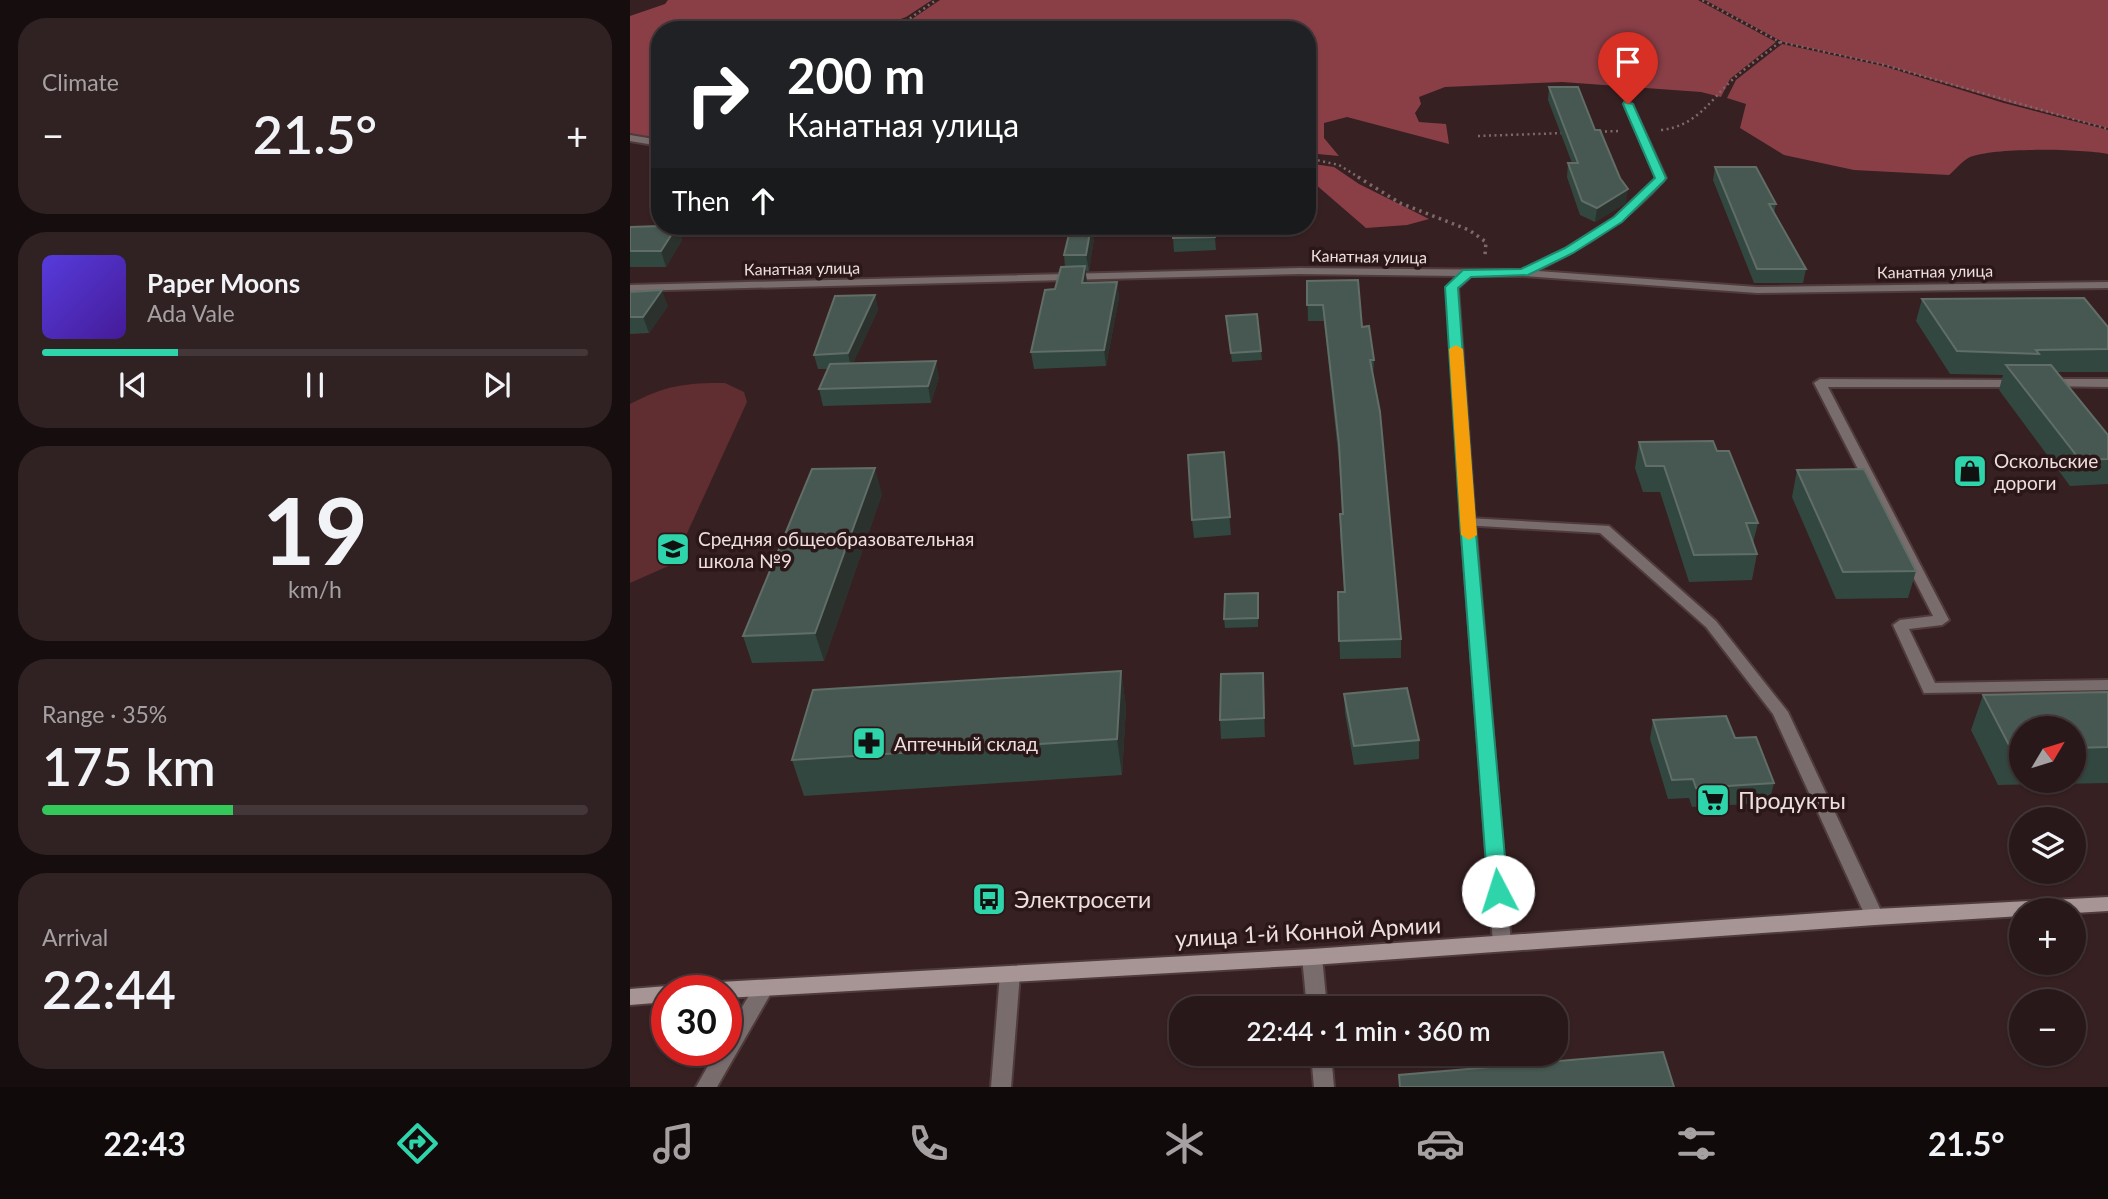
<!DOCTYPE html>
<html lang="en">
<head>
<meta charset="utf-8">
<style>
	body { margin:0; font-family:Lato,sans-serif; background:#302123; color:#f1f3f6; height:100vh; display:flex; flex-direction:column; font-size:26px; white-space:nowrap }
	* { box-sizing:border-box; margin:0 }
	p { font-size:23px; color:#a5a0a2 }
	.icon { flex:none; width:38px; height:38px; fill:none; stroke:currentColor; stroke-width:2; stroke-linecap:round; stroke-linejoin:round }
	.map { position:relative; flex:1; overflow:hidden }
	.sheet { display:flex; flex-direction:column; gap:18px; padding:18px; background:#160d0e; width:630px }
	.sheet>* { flex:none }
	.banner { position:absolute; left:21px; top:21px; width:665px; height:214px; border-radius:28px; box-shadow:0 2px 5px #0004,0 0 0 2px #443739; background:#202124; color:#fff; overflow:hidden }
	.needle { width:46px; rotate:52deg }
	.controls { position:absolute; left:1379px; top:716px; display:grid; gap:14px }
	.controls a { display:grid; place-items:center; width:77px; height:77px; border-radius:50%; background:#28181a; box-shadow:0 2px 5px #0004,0 0 0 2px #443739; font-size:35px }
	.speed { position:absolute; left:21px; top:975px; display:flex; gap:14px; font-size:35px; font-weight:700; text-align:center }
	.speed>* { display:grid; place-content:center; width:91px; height:91px; border-radius:50%; background:#28181a; box-shadow:0 2px 5px #0004,0 0 0 2px #443739; line-height:1 }
	.speed .limit { border:10px solid #d22; background:#fff; color:#111 }
	.pin { position:absolute; display:grid; place-items:center; width:60px; height:60px; color:#fff; margin:-72px -30px; border-radius:50% 50% 50% 0; rotate:-45deg; box-shadow:0 0 7px #0007 }
	.pin .icon { rotate:45deg }
	.me { position:absolute; width:77px; margin:-38px; rotate:355deg; stroke-linejoin:round; filter:drop-shadow(0 0 5px #0008) }
	.turn { display:flex; align-items:center; gap:24px; height:147px; padding:0 21px; font-size:32px }
	.turn .icon { width:91px; height:91px; stroke-width:2.5 }
	.turn b { display:block; font-size:49px; line-height:60px }
	.then { display:flex; align-items:center; height:66px; padding:0 21px; background:#0003; gap:14px; font-size:26px }
	.big { font-size:52px; font-weight:600; line-height:1.1 }
	.sheet .tile { flex:1; display:flex; flex-direction:column; justify-content:center; gap:10px; min-width:0; padding:0 24px; border-radius:28px; background:#302123 }
	.sheet .dial { align-items:center; gap:0 }
	.dial b { font-size:91px; line-height:1 }
	.song { display:flex; align-items:center; gap:21px }
	.cover { width:84px; height:84px; border-radius:10px; background:linear-gradient(135deg,hsl(250 70% 55%),hsl(260 70% 35%)) }
	.played { height:7px; border-radius:4px; background:linear-gradient(90deg,#2ed4aa 25%,#443739 25%) }
	.keys { display:flex; justify-content:space-around; direction:ltr }
	.heat { display:flex; justify-content:space-between; align-items:center; font-size:38px; direction:ltr }
	.charge { height:10px; border-radius:5px; background:linear-gradient(90deg,#34c759 35%,#443739 0) }
	.trip { position:absolute; left:539px; top:996px; width:399px; height:70px; border-radius:28px; background:#28181a; box-shadow:0 2px 5px #0004,0 0 0 2px #443739; font-weight:600; line-height:70px; text-align:center }
	.tabs { display:flex; height:112px; justify-content:space-around; align-items:center; background:#100a0a; color:#a5a0a2 }
	.tabs .icon { width:49px; height:49px }
	.tabs .current { color:#2ed4aa }
	.tabs b { font-size:32px; color:#f1f3f6 }
	main { display:flex; flex:1; min-height:0 }
	.map>svg:first-child { display:block }
	.green { fill:#602d31 }
	.forest { fill:#8a3f47 }
	.lines { fill:none; stroke-linecap:round; stroke-linejoin:round }
	.lane-casing { stroke:#503b3c; stroke-width:4 }
	.street-casing { stroke:#503b3c; stroke-width:4 }
	.secondary-casing { stroke:#503b3c; stroke-width:4 }
	.path-far1 { stroke:#7d696b; stroke-width:2.5; stroke-dasharray:2 3.5; stroke-linecap:butt }
	.path { stroke:#7d696b; stroke-width:3.5; stroke-dasharray:2.5 4.5; stroke-linecap:butt }
	.lane { fill:#786c6d; fill-rule:evenodd }
	.street { fill:#786c6d; fill-rule:evenodd }
	.secondary { fill:#a79494; fill-rule:evenodd }
	.wall { fill:#324740; fill-rule:evenodd }
	.shaded-wall { fill:#2b312d }
	.building { fill:#465851; stroke:#616d67; stroke-width:2 }
	.route { fill:#2ed4aa; stroke:#1e8a6e; stroke-width:2 }
	.slow { fill:#f59e0b }
	.labels { text-anchor:middle; dominant-baseline:central; stroke-width:7; stroke-linejoin:round; paint-order:stroke }
	.far-street-label { font-size:16px; fill:#eedfdf; stroke:#2b1718 }
	.poi-label { font-size:19px; fill:#eedfdf; stroke:#2b1718; text-anchor:start }
	.near-poi-label { font-size:23px; fill:#eedfdf; stroke:#2b1718; text-anchor:start }
	.near-street-label { font-size:23px; fill:#eedfdf; stroke:#2b1718 }
</style>
</head>
<body>
<main>
<section class="sheet">
<div class="tile"><p>Climate</p>
<div class="heat"><a>−</a><b class="big">21.5°</b><a>+</a></div>
</div>
<div class="tile">
<div class="song"><i class="cover"></i><div><b>Paper Moons</b><p>Ada Vale</p></div></div>
<div class="played"></div>
<div class="keys"><svg class="icon" aria-label="previous" viewBox="0 0 24 24"><path d="M18 5L8 12l10 7zM5 5v14"/></svg><svg class="icon" aria-label="pause" viewBox="0 0 24 24"><path d="M8 5v14M16 5v14"/></svg><svg class="icon" aria-label="next" viewBox="0 0 24 24"><path d="M6 5l10 7-10 7zM19 5v14"/></svg></div>
</div>
<div class="tile dial"><b>19</b><p>km/h</p></div>
<div class="tile"><p>Range · 35%</p><b class="big">175 km</b><div class="charge"></div></div>
<div class="tile"><p>Arrival</p><b class="big">22:44</b></div>
</section>
<div class="map">
<svg width="1478" height="1087" viewBox="0 0 1478 1087">
	<rect width="100%" height="100%" fill="#362022"/>
	<path class="green" d="M 95,383 L 114,392 L 117,402 L 43,564 L 0,583 L 0,404 C 36,385 55,383 95,383 Z"/>
	<g class="forest">
		<path d="M 38,0 L 302,0 L 276,17 L 243,30 L 30,30 L 30,139 L 0,135 L 0,16 L 35,4 Z"/>
		<path d="M 310,0 L 1068,0 L 1146,42 L 1100,79 L 1091,97 L 1071,92 L 932,82 L 815,87 L 789,97 L 791,104 L 785,113 L 789,122 L 816,124 L 819,144 L 717,117 L 694,123 L 694,138 L 709,156 L 677,153 L 677,30 L 253,30 L 282,19 Z"/>
		<path d="M 1075,0 L 1478,0 L 1478,128 L 1377,102 L 1256,65 L 1153,42 Z"/>
		<path d="M 1152,44 L 1253,66 L 1374,103 L 1478,130 L 1478,154 C 1450,149 1365,147 1340,157 C 1333,160 1325,170 1319,175 L 1224,170 L 1154,155 L 1110,128 L 1116,104 L 1097,98 L 1106,80 Z"/>
		<path d="M 677,163 L 704,167 L 729,184 L 799,219 L 777,225 L 736,228 L 677,177 Z"/>
	</g>
	<g class="lines">
		<g class="lane-casing">
			<g id="lane">
				<path d="M 998,101 L 1002,104 L 1036,178 C 996,224 950,250 897,275 L 889,275 L 889,271 L 935,249 L 984,218 L 1026,178 L 994,104 Z"/>
				<path d="M 1190,379 L 1393,380 L 1395,383 L 1389,387 L 1198,387 L 1319,620 L 1312,625 L 1279,629 L 1305,683 L 1478,680 L 1478,690 L 1294,693 L 1263,625 L 1270,620 L 1303,616 L 1184,383 Z"/>
				<path d="M 1416,379 L 1478,379 L 1478,387 L 1412,386 L 1410,383 Z"/>
				<path d="M 838,518 L 979,526 L 1086,621 L 1158,712 L 1254,917 L 1252,922 L 1245,925 L 1238,922 L 1143,714 L 1076,627 L 970,533 L 833,525 L 831,522 Z"/>
				<path d="M 682,949 L 689,951 L 692,957 L 697,1008 L 677,1008 L 672,957 L 675,951 Z"/>
				<path d="M 380,966 L 387,968 L 390,974 L 381,1087 L 361,1087 L 370,974 L 373,968 Z"/>
				<path d="M 134,980 L 141,982 L 144,988 L 87,1087 L 66,1087 L 87,1050 L 96,1050 L 96,1034 L 127,982 Z"/>
				<path d="M 681,1054 L 701,1054 L 704,1087 L 684,1087 Z"/>
			</g>
		</g>
		<g class="street-casing">
			<g id="street">
				<path d="M 0,135 L 30,140 L 30,146 L 0,141 Z"/>
				<path d="M 669,268 L 893,270 L 1127,287 L 1478,282 L 1478,288 L 1127,293 L 893,276 L 841,276 L 828,288 L 845,522 L 881,943 L 879,949 L 872,951 L 865,949 L 863,943 L 831,522 L 817,287 L 829,276 L 669,274 L 0,291 L 0,285 Z"/>
			</g>
		</g>
		<g class="secondary-casing">
			<g id="secondary">
				<path d="M 1478,897 L 1478,911 L 1444,913 L 1444,910 L 1391,910 L 1391,916 L 1245,925 L 682,965 L 96,998 L 96,990 L 80,990 L 83,984 L 90,982 L 682,949 L 1245,909 Z"/>
				<path d="M 37,986 L 45,990 L 37,990 L 37,1002 L 0,1005 L 0,989 Z"/>
			</g>
		</g>
		<g class="path-far1">
			<path d="M 249,30 L 279,19 L 306,0"/>
			<path d="M 1150,42 L 1254,65 L 1478,129"/>
			<path d="M 1031,130 C 1066,126 1078,103 1102,80 C 1117,66 1134,55 1150,42 L 1072,0"/>
			<path d="M 964,132 L 990,131"/>
			<path d="M 848,136 L 934,133"/>
			<path d="M 677,158 L 709,165 L 730,178"/>
		</g>
		<path class="path" d="M 728,177 L 770,203 L 839,230 L 856,242 L 855,255"/>
		<use href="#lane" class="lane"/>
		<use href="#street" class="street"/>
		<use href="#secondary" class="secondary"/>
	</g>
	<g class="wall">
		<path d="M 919,87 L 965,130 L 996,203 L 965,222 L 950,215 L 937,177 L 938,163 L 942,163 L 918,100 Z"/>
		<path d="M 1085,167 L 1146,204 L 1144,213 L 1176,269 L 1173,283 L 1124,283 L 1083,180 Z"/>
		<path d="M 30,226 L 48,226 L 52,240 L 36,267 L 0,267 L 0,227 Z"/>
		<path d="M 441,226 L 464,226 L 465,232 L 459,271 L 455,271 L 457,283 L 487,282 L 489,298 L 476,366 L 404,369 L 401,352 L 425,289 L 435,267 L 434,255 Z"/>
		<path d="M 584,226 L 586,250 L 544,252 L 543,238 Z"/>
		<path d="M 677,281 L 732,327 L 744,360 L 743,377 L 771,639 L 771,658 L 710,659 L 708,592 L 714,592 L 710,532 L 710,514 L 712,514 L 709,462 L 694,321 L 678,321 Z"/>
		<path d="M 0,292 L 38,306 L 19,333 L 0,334 Z"/>
		<path d="M 245,295 L 248,310 L 223,363 L 309,377 L 301,403 L 193,406 L 189,389 L 198,369 L 188,369 L 184,355 Z"/>
		<path d="M 1292,299 L 1478,327 L 1478,372 L 1427,372 L 1478,435 L 1478,484 L 1440,486 L 1369,390 L 1373,375 L 1320,374 L 1286,321 Z"/>
		<path d="M 596,316 L 631,351 L 632,360 L 602,362 Z"/>
		<path d="M 1009,442 L 1087,451 L 1128,523 L 1123,543 L 1127,554 L 1122,580 L 1059,582 L 1030,492 L 1013,492 L 1005,468 Z"/>
		<path d="M 594,452 L 601,535 L 564,538 L 562,520 Z"/>
		<path d="M 1167,470 L 1286,571 L 1278,598 L 1206,599 L 1162,497 Z"/>
		<path d="M 252,494 L 194,661 L 122,663 L 113,636 Z"/>
		<path d="M 628,593 L 628,627 L 595,628 L 594,619 Z"/>
		<path d="M 491,671 L 496,707 L 492,775 L 174,796 L 162,760 Z"/>
		<path d="M 634,692 L 635,737 L 591,739 L 590,720 Z"/>
		<path d="M 1478,692 L 1478,783 L 1368,785 L 1341,730 L 1353,695 ZM 1391,728 L 1444,728 L 1444,780 L 1391,780 Z"/>
		<path d="M 714,694 L 789,740 L 789,759 L 724,765 L 715,713 Z"/>
		<path d="M 1023,720 L 1105,738 L 1144,783 L 1139,803 L 1062,807 L 1059,798 L 1038,799 L 1020,739 Z"/>
	</g>
	<g class="shaded-wall">
		<path d="M 998,189 L 996,203 L 965,222 L 967,208 Z"/>
		<path d="M 47,226 L 52,240 L 36,267 L 31,251 Z"/>
		<path d="M 461,226 L 464,226 L 465,232 L 459,271 L 456,255 Z"/>
		<path d="M 455,266 L 457,282 L 454,299 L 452,283 Z"/>
		<path d="M 487,282 L 489,298 L 476,366 L 474,350 Z"/>
		<path d="M 32,290 L 38,306 L 19,333 L 13,317 Z"/>
		<path d="M 245,295 L 248,310 L 221,368 L 218,353 Z"/>
		<path d="M 306,361 L 309,377 L 301,403 L 298,386 Z"/>
		<path d="M 245,468 L 252,494 L 194,661 L 185,633 Z"/>
		<path d="M 491,671 L 496,707 L 492,775 L 487,739 Z"/>
		<path d="M 633,673 L 634,692 L 635,737 L 634,718 Z"/>
	</g>
	<g class="building">
		<path d="M 919,87 L 948,87 L 965,130 L 970,130 L 990,178 L 998,189 L 967,208 L 952,201 L 938,163 L 948,163 Z"/>
		<path d="M 1085,167 L 1126,167 L 1146,204 L 1139,204 L 1176,269 L 1127,269 Z"/>
		<path d="M 30,226 L 47,226 L 31,251 L 0,251 L 0,227 Z"/>
		<path d="M 441,226 L 461,226 L 456,255 L 434,255 Z"/>
		<path d="M 544,226 L 584,226 L 585,237 L 543,238 Z"/>
		<path d="M 455,266 L 452,283 L 487,282 L 474,350 L 401,352 L 415,290 L 425,289 L 431,267 Z"/>
		<path d="M 728,280 L 732,327 L 739,326 L 744,360 L 740,360 L 750,412 L 771,639 L 709,641 L 708,592 L 715,592 L 710,514 L 713,514 L 709,444 L 693,305 L 677,305 L 677,281 Z"/>
		<path d="M 32,290 L 13,317 L 0,317 L 0,292 Z"/>
		<path d="M 245,295 L 218,353 L 184,355 L 205,296 Z"/>
		<path d="M 1454,298 L 1478,327 L 1478,349 L 1406,350 L 1409,354 L 1327,351 L 1292,299 Z"/>
		<path d="M 627,314 L 631,351 L 601,353 L 596,316 Z"/>
		<path d="M 306,361 L 298,386 L 189,389 L 200,364 Z"/>
		<path d="M 1376,365 L 1421,365 L 1478,435 L 1478,459 L 1450,460 Z"/>
		<path d="M 1083,441 L 1087,451 L 1099,451 L 1128,523 L 1116,523 L 1127,554 L 1064,555 L 1034,466 L 1016,466 L 1009,442 Z"/>
		<path d="M 594,452 L 600,517 L 562,520 L 558,455 Z"/>
		<path d="M 245,468 L 185,633 L 113,636 L 182,469 Z"/>
		<path d="M 1234,469 L 1286,571 L 1213,572 L 1167,470 Z"/>
		<path d="M 628,593 L 628,618 L 594,619 L 595,594 Z"/>
		<path d="M 491,671 L 487,739 L 162,760 L 183,690 Z"/>
		<path d="M 633,673 L 634,718 L 590,720 L 591,674 Z"/>
		<path d="M 777,688 L 789,740 L 724,746 L 714,694 Z"/>
		<path d="M 1478,692 L 1478,747 L 1444,748 L 1444,728 L 1391,728 L 1391,749 L 1381,749 L 1353,695 Z"/>
		<path d="M 1096,716 L 1105,738 L 1126,737 L 1144,783 L 1066,788 L 1063,779 L 1042,780 L 1023,720 Z"/>
		<path d="M 1033,1052 L 1044,1087 L 770,1087 L 769,1075 Z"/>
	</g>
	<path class="route" d="M 994,102 L 1003,104 L 1036,178 L 1034,181 L 992,222 L 943,253 L 898,275 L 841,277 L 828,288 L 845,522 L 878,891 L 875,896 L 868,899 L 861,896 L 858,891 L 830,522 L 815,287 L 833,270 L 891,269 L 935,248 L 984,217 L 1025,178 L 993,104 Z"/>
	<path class="slow" d="M 826,345 L 833,349 L 847,535 L 839,540 L 831,535 L 819,349 Z"/>
	<defs>
		<g id="shop-square" transform="scale(1.75)"><rect x="-9" y="-9" width="18" height="18" rx="4" fill="#2ed4aa" stroke="#2b1718"/><path d="M-5-2.5h2.3a2.7 3.5 0 0 1 5.4 0H5L5.5 6h-11ZM-1.5-2.5h3a1.5 2.3 0 0 0-3 0Z" fill="#111"/></g>
		<g id="school-square" transform="scale(1.75)"><rect x="-9" y="-9" width="18" height="18" rx="4" fill="#2ed4aa" stroke="#2b1718"/><path d="M0-5L7-2L0 1L-7-2ZM-4 1L0 2.5L4 1V4Q0 6-4 4Z" fill="#111"/></g>
		<g id="pharmacy-square" transform="scale(1.75)"><rect x="-9" y="-9" width="18" height="18" rx="4" fill="#2ed4aa" stroke="#2b1718"/><path d="M-2-6h4v4h4v4h-4v4h-4v-4h-4v-4h4Z" fill="#111"/></g>
		<g id="supermarket-square" transform="scale(1.75)"><rect x="-9" y="-9" width="18" height="18" rx="4" fill="#2ed4aa" stroke="#2b1718"/><path d="M-6-5.5h2.5l.6 2H6L4.5 2H-2.5L-4.4-4H-6ZM-1.5 3.2a1.3 1.3 0 1 0 .1 0ZM3 3.2a1.3 1.3 0 1 0 .1 0Z" fill="#111"/></g>
		<g id="bus-square" transform="scale(1.75)"><rect x="-9" y="-9" width="18" height="18" rx="4" fill="#2ed4aa" stroke="#2b1718"/><path d="M-5-6H5V4H4V6H2V4H-2V6H-4V4H-5ZM-3.5-4V0h7V-4ZM-3.5 1.2v1.5H-2V1.2ZM2 1.2v1.5H3.5V1.2Z" fill="#111"/></g>
	</defs>
	<g fill-rule="evenodd">
		<use href="#shop-square" x="1340" y="471"/>
		<use href="#school-square" x="43" y="549"/>
		<use href="#pharmacy-square" x="239" y="743"/>
		<use href="#supermarket-square" x="1083" y="800"/>
		<use href="#bus-square" x="359" y="899"/>
	</g>
	<g class="labels">
		<g class="far-street-label">
			<text transform="translate(739 256) rotate(1)">Канатная улица</text>
			<text transform="translate(172 268) rotate(-1)">Канатная улица</text>
			<text transform="translate(1305 271) rotate(-1)">Канатная улица</text>
		</g>
		<g class="poi-label">
			<text x="1364" y="460">Оскольские<tspan x="1364" dy="22">дороги</tspan></text>
			<text x="68" y="538">Средняя общеобразовательная<tspan x="68" dy="22">школа №9</tspan></text>
			<text x="264" y="743">Аптечный склад</text>
		</g>
		<g class="near-poi-label">
			<text x="1108" y="800">Продукты</text>
			<text x="384" y="899">Электросети</text>
		</g>
		<g class="near-street-label">
			<text transform="translate(678 931) rotate(-3)">улица 1-й Конной Армии</text>
		</g>
	</g>
</svg>
<div class="controls">
<a><svg class="needle" viewBox="-14 -14 28 28"><path d="M0-13l5 13h-10z" fill="#e53935"/><path d="M0 13l5-13h-10z" fill="#a5a0a2"/></svg></a>
<a><svg class="icon" aria-label="layers" viewBox="0 0 24 24"><path d="M12 4l9 5-9 5-9-5zM3 14l9 5 9-5"/></svg></a>
<a>+</a>
<a>−</a>
</div>
<div class="speed"><div class="limit">30</div></div>
<div class="pin" style="left:998px;top:104px;background:#d93025"><svg class="icon" aria-label="arrive" viewBox="0 0 24 24"><path d="M6 21V4h12l-3 4 3 4H6"/></svg></div>
<svg class="me" style="left:868px;top:891px" viewBox="-20 -20 40 40"><circle r="19" fill="#fff"/><path d="M0-13L10 11 0 6-10 11z" fill="#2ed4aa"/></svg>
<div class="trip">22:44 · 1 min · 360 m</div>
<div class="banner">
<div class="turn"><svg class="icon" aria-label="right" viewBox="0 0 24 24"><path d="M7 20v-9h11M14 6l5 5-5 5"/></svg><div><b>200 m</b>Канатная улица</div></div>
<div class="then">Then<svg class="icon" aria-label="ahead" viewBox="0 0 24 24"><path d="M12 20V5M6 11l6-6 6 6"/></svg></div>
</div>
</div>
</main>
<nav class="tabs">
<b>22:43</b>
<svg class="icon current" aria-label="directions" viewBox="0 0 24 24"><path d="M12 3l9 9-9 9-9-9zM9 14v-3h6M13 9l2 2-2 2"/></svg>
<svg class="icon" aria-label="music" viewBox="0 0 24 24"><path d="M9 18V5l10-2v13"/><circle cx="6" cy="18" r="3"/><circle cx="16" cy="16" r="3"/></svg>
<svg class="icon" aria-label="phone" viewBox="0 0 24 24"><path d="M5 4h4l2 5-3 2q2 4 5 5l2-3 5 2v4C11 20 4 13 5 4z"/></svg>
<svg class="icon" aria-label="climate" viewBox="0 0 24 24"><path d="M12 3v18M4 7l16 10M4 17L20 7"/></svg>
<svg class="icon" aria-label="car" viewBox="0 0 24 24"><path d="M5 17H2v-5l4-1 3-4h7l3 4 3 1v5h-3M9 17h6M6 11h13"/><circle cx="7" cy="17" r="2"/><circle cx="17" cy="17" r="2"/></svg>
<svg class="icon" aria-label="filters" viewBox="0 0 24 24"><path d="M4 7h16M4 17h16"/><circle cx="9" cy="7" r="2"/><circle cx="15" cy="17" r="2"/></svg>
<b>21.5°</b>
</nav>
</body>
</html>
